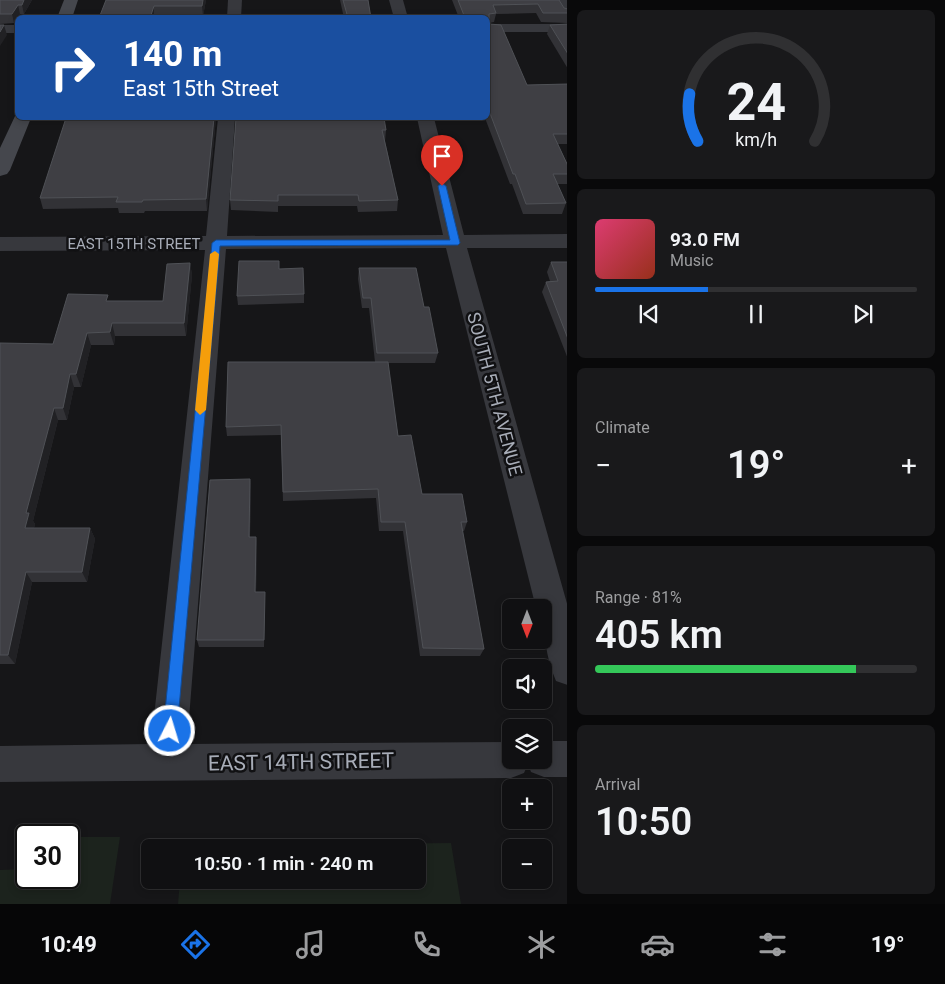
<!DOCTYPE html>
<html lang="en">
<head>
<meta charset="utf-8">
<style>
	body { margin:0; font-family:Roboto,sans-serif; background:#19191b; color:#f1f3f6; height:100vh; display:flex; flex-direction:column; font-size:19px; white-space:nowrap }
	* { box-sizing:border-box; margin:0 }
	p { font-size:16px; color:#9c9d9f }
	.icon { flex:none; width:28px; height:28px; fill:none; stroke:currentColor; stroke-width:2; stroke-linecap:round; stroke-linejoin:round }
	.map { position:relative; flex:1; overflow:hidden }
	.drawer { display:flex; flex-direction:column; gap:10px; padding:10px; background:#09090a; width:378px }
	.drawer>* { flex:none }
	.top-card { position:absolute; left:15px; top:15px; width:475px; height:105px; border-radius:8px; box-shadow:0 2px 8px #0003,0 0 0 1px #303032; background:#1a4fa0; color:#fff; overflow:hidden }
	.needle { width:32px; rotate:180deg }
	.tools { position:absolute; left:502px; top:599px; display:grid; gap:10px }
	.tools a { display:grid; place-items:center; width:50px; height:50px; border-radius:8px; background:#101012; box-shadow:0 2px 8px #0003,0 0 0 1px #303032; font-size:25px }
	.speed { position:absolute; left:15px; top:824px; display:flex; gap:10px; font-size:25px; font-weight:700; text-align:center }
	.speed>* { display:grid; place-content:center; width:65px; height:65px; border-radius:50%; background:#101012; box-shadow:0 2px 8px #0003,0 0 0 1px #303032; line-height:1 }
	.speed .limit { border:2px solid #111; border-radius:8px; background:#fff; color:#111 }
	.pin { position:absolute; display:grid; place-items:center; width:42px; height:42px; color:#fff; margin:-51px -21px; border-radius:50% 50% 50% 0; rotate:-45deg; box-shadow:0 0 5px #0007 }
	.pin .icon { rotate:45deg }
	.me { position:absolute; width:55px; margin:-28px; rotate:5deg; stroke-linejoin:round; filter:drop-shadow(0 0 4px #0008) }
	.turn { display:flex; align-items:center; gap:18px; height:105px; padding:0 25px; font-size:22px }
	.turn .icon { width:65px; height:65px; stroke-width:2.5 }
	.turn b { display:block; font-size:35px; line-height:42px }
	.big { font-size:38px; font-weight:600; line-height:1.1 }
	.drawer .card { flex:1; display:flex; flex-direction:column; justify-content:center; gap:8px; min-width:0; padding:0 18px; border-radius:8px; background:#19191b }
	.drawer .dial { align-items:center; gap:0 }
	.dial svg { height:130px; overflow:visible; fill:none; stroke:#303032; stroke-width:7; stroke-linecap:round; text-anchor:middle }
	.dial text { fill:#f1f3f6; stroke:none }
	.song { display:flex; align-items:center; gap:15px }
	.cover { width:60px; height:60px; border-radius:8px; background:linear-gradient(135deg,hsl(340 70% 55%),hsl(10 70% 35%)) }
	.played { height:5px; border-radius:2px; background:linear-gradient(90deg,#1a73e8 35%,#303032 35%) }
	.keys { display:flex; justify-content:space-around; direction:ltr }
	.heat { display:flex; justify-content:space-between; align-items:center; font-size:28px; direction:ltr }
	.charge { height:8px; border-radius:4px; background:linear-gradient(90deg,#34c759 81%,#303032 0) }
	.trip { position:absolute; left:141px; top:839px; width:285px; height:50px; border-radius:8px; background:#101012; box-shadow:0 2px 8px #0003,0 0 0 1px #303032; font-weight:600; line-height:50px; text-align:center }
	.dock { display:flex; height:80px; justify-content:space-around; align-items:center; background:#060607; color:#9c9d9f }
	.dock .icon { width:35px; height:35px }
	.dock .on { color:#1a73e8 }
	.dock b { font-size:22px; color:#f1f3f6 }
	main { display:flex; flex:1; min-height:0 }
	.map>svg:first-child { display:block }
	.green { fill:#1c231d }
	.lines { fill:none; stroke-linecap:round; stroke-linejoin:round }
	.street { fill:#37383d; fill-rule:evenodd }
	.secondary { fill:#45474d; fill-rule:evenodd }
	.wall { fill:#323236 }
	.shaded-wall { fill:#212124 }
	.building { fill:#3f3f44; stroke:#4f5156 }
	.route { fill:#1a73e8; stroke:#114b97 }
	.slow { fill:#f59e0b }
	.labels { text-anchor:middle; dominant-baseline:central; stroke-width:5; stroke-linejoin:round; paint-order:stroke }
	.far-street-label { font-size:15px; fill:#a8adb8; stroke:#111113 }
	.street-label { font-size:18px; fill:#a8adb8; stroke:#111113 }
	.near-street-label { font-size:21px; fill:#a8adb8; stroke:#111113 }
</style>
</head>
<body>
<main>
<div class="map">
<svg width="568" height="904" viewBox="0 0 568 904">
	<rect width="100%" height="100%" fill="#161618"/>
	<g class="green">
		<path d="M 69,837 L 120,837 L 110,904 L 0,904 L 0,870 L 26,869 L 26,878 L 69,878 Z"/>
		<path d="M 451,843 L 461,904 L 178,904 L 180,880 L 418,880 L 418,848 L 183,846 Z"/>
	</g>
	<g class="lines">
		<g class="street">
			<path d="M 228,0 L 242,0 L 241,18 L 227,18 Z"/>
			<path d="M 389,0 L 403,0 L 408,18 L 394,18 Z"/>
			<path d="M 553,0 L 567,0 L 568,17 L 563,16 Z"/>
			<rect x="488" y="24" width="80" height="8"/>
			<rect x="0" y="25" width="18" height="8"/>
			<path d="M 218,118 L 235,118 L 227,236 L 443,235 L 417,118 L 434,118 L 464,235 L 568,234 L 568,248 L 467,248 L 568,607 L 568,685 L 556,681 C 545,655 544,635 544,608 L 536,608 L 446,248 L 226,249 L 187,744 L 511,742 L 511,760 L 544,760 L 544,741 L 568,741 L 568,777 L 544,777 L 531,772 L 528,764 L 524,773 L 511,778 L 0,782 L 0,746 L 151,744 L 205,250 L 0,251 L 0,237 L 206,236 Z"/>
		</g>
		<g class="secondary">
			<path d="M 64,0 L 78,0 L 72,18 L 57,18 Z"/>
			<path d="M 16,114 L 18,114 L 18,118 L 31,118 L 10,170 L 7,174 L 0,176 L 0,148 Z"/>
		</g>
	</g>
	<g class="wall">
		<path d="M 0,0 L 32,0 L 24,14 L 20,14 L 14,23 L 0,24 Z"/>
		<path d="M 106,0 L 206,0 L 203,16 L 155,16 Z"/>
		<path d="M 340,0 L 368,0 L 371,18 L 344,18 Z"/>
		<path d="M 452,0 L 559,0 L 564,8 L 568,9 L 568,23 L 541,22 L 536,13 L 496,14 L 494,22 L 489,23 L 489,24 L 527,85 L 568,84 L 568,144 L 558,144 L 568,166 L 567,184 L 557,184 L 566,203 L 562,214 L 523,214 L 512,184 L 510,184 L 485,118 L 488,118 L 488,18 L 459,18 Z"/>
		<path d="M 568,24 L 568,69 L 547,34 L 550,25 Z"/>
		<path d="M 216,118 L 207,211 L 145,211 L 144,213 L 119,213 L 118,208 L 43,209 L 40,198 Z"/>
		<path d="M 236,118 L 386,130 L 385,141 L 398,200 L 397,211 L 358,212 L 357,206 L 278,206 L 278,212 L 231,210 L 230,200 Z"/>
		<path d="M 551,262 L 568,262 L 568,359 L 542,292 L 546,282 L 550,281 L 547,272 Z"/>
		<path d="M 190,263 L 192,275 L 186,336 L 115,336 L 114,345 L 91,345 L 81,387 L 74,387 L 67,420 L 58,420 L 33,521 L 35,524 L 34,528 L 90,528 L 95,539 L 87,582 L 32,582 L 15,664 L 0,664 L 0,343 L 53,344 L 109,301 L 163,301 Z"/>
		<path d="M 359,268 L 424,307 L 438,353 L 435,363 L 388,363 L 398,436 L 422,494 L 467,522 L 464,531 L 462,531 L 484,649 L 480,656 L 420,656 L 403,531 L 379,531 L 376,498 L 283,501 L 281,435 L 227,436 L 226,427 L 375,362 L 369,308 L 362,308 L 358,279 Z"/>
		<path d="M 279,269 L 304,294 L 304,303 L 238,305 L 237,296 Z"/>
		<path d="M 250,479 L 251,489 L 250,537 L 256,537 L 257,546 L 256,592 L 265,592 L 264,647 L 199,647 L 197,640 Z"/>
	</g>
	<g class="shaded-wall">
		<path d="M 24,0 L 32,0 L 24,14 L 22,5 Z"/>
		<path d="M 203,0 L 206,0 L 203,16 L 202,6 Z"/>
		<path d="M 18,5 L 20,14 L 14,23 L 12,14 Z"/>
		<path d="M 154,6 L 154,18 L 150,18 Z"/>
		<path d="M 4,25 L 7,35 L 0,46 L 0,32 Z"/>
		<path d="M 214,118 L 216,118 L 207,211 L 206,199 Z"/>
		<path d="M 190,263 L 192,275 L 186,336 L 184,323 Z"/>
		<path d="M 112,323 L 115,336 L 114,345 L 110,332 Z"/>
		<path d="M 87,333 L 91,345 L 81,387 L 76,374 Z"/>
		<path d="M 70,374 L 74,387 L 67,420 L 63,408 Z"/>
		<path d="M 54,408 L 58,420 L 33,521 L 35,524 L 31,539 L 25,528 L 26,513 Z"/>
		<path d="M 250,479 L 251,489 L 249,546 L 249,537 Z"/>
		<path d="M 90,528 L 95,539 L 87,582 L 82,572 Z"/>
		<path d="M 256,537 L 257,546 L 256,600 L 255,592 Z"/>
		<path d="M 26,572 L 32,582 L 15,664 L 8,655 Z"/>
	</g>
	<g class="building">
		<path d="M 0,0 L 24,0 L 22,5 L 18,5 L 12,14 L 0,14 Z"/>
		<path d="M 106,0 L 203,0 L 202,6 L 154,6 L 150,18 L 99,18 Z"/>
		<path d="M 343,0 L 368,0 L 371,18 L 348,18 Z"/>
		<path d="M 458,0 L 559,0 L 564,8 L 568,9 L 568,13 L 543,13 L 538,4 L 493,5 L 496,13 L 489,14 L 489,24 L 501,25 L 527,85 L 568,84 L 568,134 L 553,134 L 568,166 L 568,174 L 553,174 L 566,203 L 526,204 L 515,174 L 513,174 L 488,108 L 488,18 L 465,18 Z"/>
		<path d="M 568,24 L 568,54 L 550,25 Z"/>
		<path d="M 0,25 L 4,25 L 0,32 Z"/>
		<path d="M 66,118 L 214,118 L 206,199 L 143,200 L 142,202 L 116,202 L 118,197 L 40,198 Z"/>
		<path d="M 236,118 L 384,118 L 386,130 L 382,130 L 398,200 L 359,201 L 358,195 L 278,195 L 278,201 L 230,200 Z"/>
		<path d="M 239,261 L 279,261 L 279,269 L 303,268 L 304,294 L 237,296 Z"/>
		<path d="M 551,262 L 568,262 L 568,339 L 546,282 L 558,281 Z"/>
		<path d="M 190,263 L 184,323 L 112,323 L 110,332 L 87,333 L 76,374 L 70,374 L 63,408 L 54,408 L 26,513 L 29,513 L 25,528 L 90,528 L 82,572 L 26,572 L 8,655 L 0,655 L 0,343 L 53,344 L 68,294 L 108,295 L 106,301 L 163,301 L 167,264 Z"/>
		<path d="M 359,268 L 416,268 L 424,307 L 429,307 L 438,353 L 377,353 L 371,298 L 363,298 Z"/>
		<path d="M 228,362 L 388,362 L 398,436 L 411,435 L 422,494 L 462,494 L 467,522 L 461,522 L 484,649 L 423,648 L 405,522 L 381,522 L 378,489 L 283,492 L 281,425 L 226,427 Z"/>
		<path d="M 250,479 L 249,537 L 256,537 L 255,592 L 265,592 L 264,640 L 197,640 L 210,480 Z"/>
	</g>
	<path class="route" d="M 442,183 L 446,186 L 460,243 L 458,245 L 220,246 L 177,731 L 175,736 L 170,738 L 165,736 L 163,731 L 212,243 L 216,240 L 450,240 L 438,186 Z"/>
	<path class="slow" d="M 215,251 L 219,254 L 206,410 L 200,415 L 195,410 L 210,254 Z"/>
	<g class="labels">
		<g class="far-street-label">
			<text x="134" y="244">EAST 15TH STREET</text>
		</g>
		<g class="street-label">
			<text transform="translate(495 394) rotate(75)">SOUTH 5TH AVENUE</text>
		</g>
		<g class="near-street-label">
			<text transform="translate(301 762) rotate(-1)">EAST 14TH STREET</text>
		</g>
	</g>
</svg>
<div class="tools">
<a><svg class="needle" viewBox="-14 -14 28 28"><path d="M0-13l5 13h-10z" fill="#e53935"/><path d="M0 13l5-13h-10z" fill="#9c9d9f"/></svg></a>
<a><svg class="icon" aria-label="sound" viewBox="0 0 24 24"><path d="M4 9h4l5-4v14l-5-4H4zM17 9q2 3 0 6"/></svg></a>
<a><svg class="icon" aria-label="layers" viewBox="0 0 24 24"><path d="M12 4l9 5-9 5-9-5zM3 14l9 5 9-5"/></svg></a>
<a>+</a>
<a>−</a>
</div>
<div class="speed"><div class="limit">30</div></div>
<div class="pin" style="left:442px;top:186px;background:#d93025"><svg class="icon" aria-label="arrive" viewBox="0 0 24 24"><path d="M6 21V4h12l-3 4 3 4H6"/></svg></div>
<svg class="me" style="left:170px;top:731px" viewBox="-20 -20 40 40"><circle r="17" fill="#1a73e8" stroke="#fff" stroke-width="3"/><path d="M0-11L8 9 0 5-8 9z" fill="#fff"/></svg>
<div class="trip">10:50 · 1 min · 240 m</div>
<div class="top-card">
<div class="turn"><svg class="icon" aria-label="right" viewBox="0 0 24 24"><path d="M7 20v-9h11M14 6l5 5-5 5"/></svg><div><b>140 m</b>East 15th Street</div></div>
</div>
</div>
<section class="drawer">
<div class="card dial"><svg viewBox="0 0 100 80">
<path d="M14 69A42 42 0 1 1 86 69"/>
<path d="M14 69A42 42 0 0 1 9 40" stroke="#1a73e8"/>
<text x="50" y="56" font-size="32" font-weight="700">24</text>
<text x="50" y="72" font-size="11">km/h</text>
</svg></div>
<div class="card">
<div class="song"><i class="cover"></i><div><b>93.0 FM</b><p>Music</p></div></div>
<div class="played"></div>
<div class="keys"><svg class="icon" aria-label="previous" viewBox="0 0 24 24"><path d="M18 5L8 12l10 7zM5 5v14"/></svg><svg class="icon" aria-label="pause" viewBox="0 0 24 24"><path d="M8 5v14M16 5v14"/></svg><svg class="icon" aria-label="next" viewBox="0 0 24 24"><path d="M6 5l10 7-10 7zM19 5v14"/></svg></div>
</div>
<div class="card"><p>Climate</p>
<div class="heat"><a>−</a><b class="big">19°</b><a>+</a></div>
</div>
<div class="card"><p>Range · 81%</p><b class="big">405 km</b><div class="charge"></div></div>
<div class="card"><p>Arrival</p><b class="big">10:50</b></div>
</section>
</main>
<nav class="dock">
<b>10:49</b>
<svg class="icon on" aria-label="directions" viewBox="0 0 24 24"><path d="M12 3l9 9-9 9-9-9zM9 14v-3h6M13 9l2 2-2 2"/></svg>
<svg class="icon" aria-label="music" viewBox="0 0 24 24"><path d="M9 18V5l10-2v13"/><circle cx="6" cy="18" r="3"/><circle cx="16" cy="16" r="3"/></svg>
<svg class="icon" aria-label="phone" viewBox="0 0 24 24"><path d="M5 4h4l2 5-3 2q2 4 5 5l2-3 5 2v4C11 20 4 13 5 4z"/></svg>
<svg class="icon" aria-label="climate" viewBox="0 0 24 24"><path d="M12 3v18M4 7l16 10M4 17L20 7"/></svg>
<svg class="icon" aria-label="car" viewBox="0 0 24 24"><path d="M5 17H2v-5l4-1 3-4h7l3 4 3 1v5h-3M9 17h6M6 11h13"/><circle cx="7" cy="17" r="2"/><circle cx="17" cy="17" r="2"/></svg>
<svg class="icon" aria-label="filters" viewBox="0 0 24 24"><path d="M4 7h16M4 17h16"/><circle cx="9" cy="7" r="2"/><circle cx="15" cy="17" r="2"/></svg>
<b>19°</b>
</nav>
</body>
</html>
